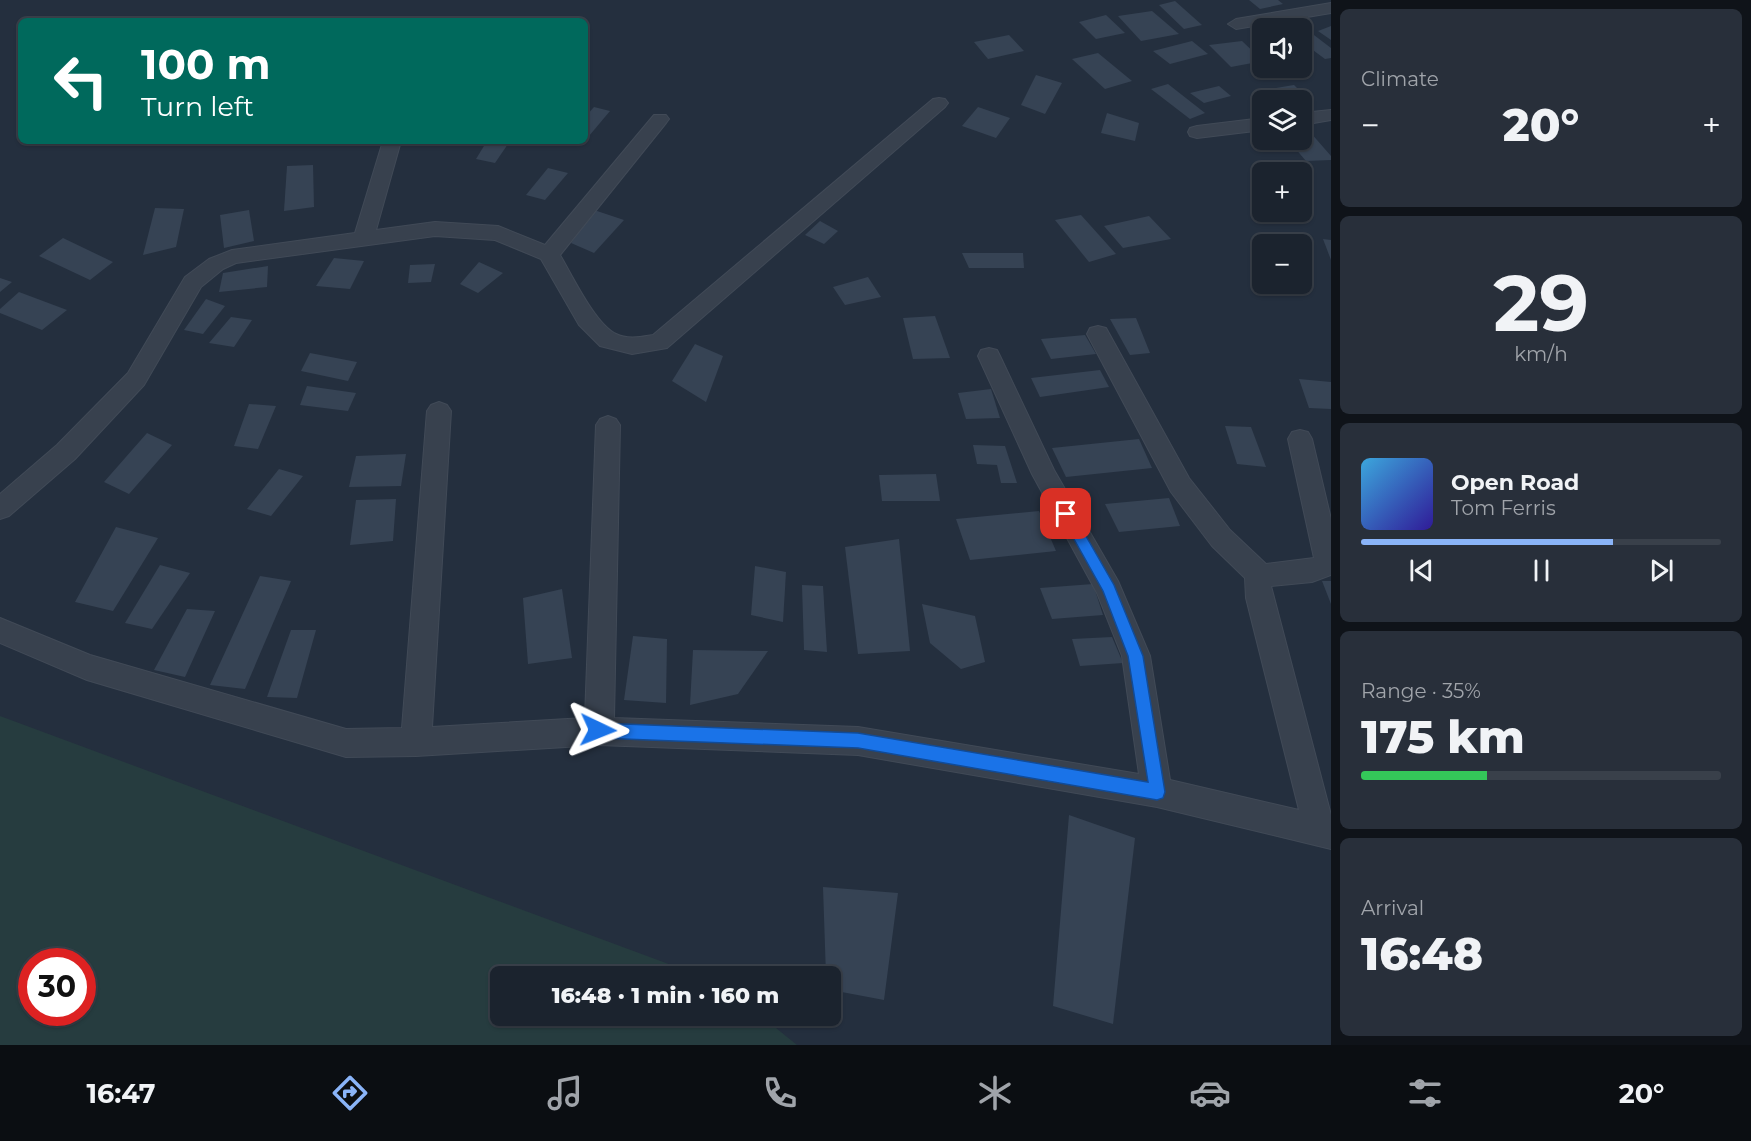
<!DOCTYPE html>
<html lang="en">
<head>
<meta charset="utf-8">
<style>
	body { margin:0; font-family:Montserrat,sans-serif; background:#282f3a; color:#f1f3f6; height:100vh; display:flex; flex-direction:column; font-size:22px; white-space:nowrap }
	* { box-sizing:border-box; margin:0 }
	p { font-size:20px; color:#a0a4aa }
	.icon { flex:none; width:33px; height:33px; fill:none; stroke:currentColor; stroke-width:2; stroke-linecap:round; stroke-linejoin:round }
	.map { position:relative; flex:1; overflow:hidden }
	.details { display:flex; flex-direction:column; gap:9px; padding:9px; background:#0f1319; width:420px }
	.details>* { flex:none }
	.top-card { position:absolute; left:18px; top:18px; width:570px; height:126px; border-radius:9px; box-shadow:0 2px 4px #0004,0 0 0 2px #39404a; background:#00695c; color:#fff; overflow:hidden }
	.tools { position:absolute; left:1252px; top:18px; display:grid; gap:12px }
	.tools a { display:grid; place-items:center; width:60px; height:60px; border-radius:9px; background:#1b232e; box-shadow:0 2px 4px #0004,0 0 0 2px #39404a; font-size:30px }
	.speed { position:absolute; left:18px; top:948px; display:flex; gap:12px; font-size:30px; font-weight:700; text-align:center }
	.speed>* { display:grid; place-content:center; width:78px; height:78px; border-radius:50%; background:#1b232e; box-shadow:0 2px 4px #0004,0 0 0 2px #39404a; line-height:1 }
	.speed .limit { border:9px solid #d22; background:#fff; color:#111 }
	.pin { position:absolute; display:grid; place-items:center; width:51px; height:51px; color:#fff; margin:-26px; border-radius:12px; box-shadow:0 3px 9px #0006 }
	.me { position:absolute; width:66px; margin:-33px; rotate:92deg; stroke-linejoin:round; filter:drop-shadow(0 0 4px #0008) }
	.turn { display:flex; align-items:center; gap:21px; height:126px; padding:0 24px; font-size:27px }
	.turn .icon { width:78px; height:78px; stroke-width:2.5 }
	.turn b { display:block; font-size:42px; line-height:51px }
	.big { font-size:45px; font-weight:800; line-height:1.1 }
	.details .widget { flex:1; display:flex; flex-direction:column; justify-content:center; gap:9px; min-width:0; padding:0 21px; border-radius:9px; background:#282f3a }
	.details .dial { align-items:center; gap:0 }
	.dial b { font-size:78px; line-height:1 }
	.song { display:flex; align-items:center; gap:18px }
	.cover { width:72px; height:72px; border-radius:9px; background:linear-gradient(135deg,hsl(200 70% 55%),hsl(250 70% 35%)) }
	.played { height:6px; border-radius:3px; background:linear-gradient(90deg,#8ab4f8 70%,#39404a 70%) }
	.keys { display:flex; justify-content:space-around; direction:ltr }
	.heat { display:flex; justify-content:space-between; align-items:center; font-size:33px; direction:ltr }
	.charge { height:9px; border-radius:4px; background:linear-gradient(90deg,#34c759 35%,#39404a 0) }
	.trip { position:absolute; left:490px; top:966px; width:351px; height:60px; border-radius:9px; background:#1b232e; box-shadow:0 2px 4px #0004,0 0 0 2px #39404a; font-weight:800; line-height:60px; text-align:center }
	.dock { display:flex; height:96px; justify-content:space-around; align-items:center; background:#0b0e12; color:#a0a4aa }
	.dock .icon { width:42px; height:42px }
	.dock .current { color:#8ab4f8 }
	.dock b { font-size:27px; color:#f1f3f6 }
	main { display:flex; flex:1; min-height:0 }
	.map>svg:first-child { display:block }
	.green { fill:#263c3f; fill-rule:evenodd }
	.building { fill:#364354 }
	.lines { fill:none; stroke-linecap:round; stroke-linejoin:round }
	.street-casing { stroke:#414a57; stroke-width:2 }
	.street { fill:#38414e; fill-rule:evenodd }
	.route { fill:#1a73e8; stroke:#114b97; stroke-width:1.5 }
</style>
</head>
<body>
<main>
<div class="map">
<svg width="1331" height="1045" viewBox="0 0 1331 1045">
	<rect width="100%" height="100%" fill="#242f3e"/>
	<path class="green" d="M 0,716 L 701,976 L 501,976 L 501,1016 L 761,1016 L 797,1045 L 0,1045 ZM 32,962 L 82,962 L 82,1012 L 32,1012 Z"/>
	<g class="building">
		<path d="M 1249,0 L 1278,0 L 1283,4 L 1260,9 Z"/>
		<path d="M 1175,1 L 1202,25 L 1184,29 L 1159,5 Z"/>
		<path d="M 1152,11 L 1179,34 L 1141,41 L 1118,16 Z"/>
		<path d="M 1106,15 L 1125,33 L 1096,39 L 1079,22 Z"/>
		<path d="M 1331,26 L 1331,40 L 1318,31 Z"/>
		<path d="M 1310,32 L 1331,48 L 1331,58 L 1325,59 L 1302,42 L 1302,34 Z"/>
		<path d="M 1009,35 L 1024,51 L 988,59 L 974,42 Z"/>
		<path d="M 1192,41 L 1208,54 L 1170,64 L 1153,51 Z"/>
		<path d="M 1242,41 L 1263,61 L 1231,67 L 1209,45 Z"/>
		<path d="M 1098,53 L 1132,81 L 1105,89 L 1072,59 Z"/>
		<path d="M 1036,75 L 1062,83 L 1045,114 L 1021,105 Z"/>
		<path d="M 1168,84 L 1205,113 L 1190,119 L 1151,89 Z"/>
		<path d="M 1294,85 L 1311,102 L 1302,104 L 1302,100 L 1263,100 L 1263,103 L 1252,92 Z"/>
		<path d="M 1219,86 L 1231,96 L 1204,103 L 1190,93 Z"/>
		<path d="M 594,107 L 610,111 L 589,136 L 585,135 L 585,117 Z"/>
		<path d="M 978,107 L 1010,118 L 996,138 L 962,126 Z"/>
		<path d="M 1107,113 L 1139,123 L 1135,141 L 1101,133 Z"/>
		<path d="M 1310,132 L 1331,156 L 1331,160 L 1306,161 L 1288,140 L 1302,140 L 1302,133 Z"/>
		<path d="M 487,141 L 510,141 L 495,163 L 476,159 Z"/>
		<path d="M 313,165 L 314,207 L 284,211 L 287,166 Z"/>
		<path d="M 548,168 L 568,173 L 545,200 L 526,195 Z"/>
		<path d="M 155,208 L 184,209 L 176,247 L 143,255 Z"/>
		<path d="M 249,210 L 254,241 L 224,248 L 220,215 Z"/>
		<path d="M 594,210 L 624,220 L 594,253 L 571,243 Z"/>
		<path d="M 1081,215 L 1116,254 L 1089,262 L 1055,220 Z"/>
		<path d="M 1149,216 L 1171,239 L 1123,248 L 1104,226 Z"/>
		<path d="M 820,221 L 838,231 L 824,244 L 805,235 Z"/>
		<path d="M 63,238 L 113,262 L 90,280 L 39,256 Z"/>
		<path d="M 1323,239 L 1331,240 L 1331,260 Z"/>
		<path d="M 962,253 L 1023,253 L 1024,268 L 969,268 Z"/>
		<path d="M 334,258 L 364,261 L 350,289 L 316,286 Z"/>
		<path d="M 479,262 L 503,273 L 478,293 L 460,284 Z"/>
		<path d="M 435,264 L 431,282 L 408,283 L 410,265 Z"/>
		<path d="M 268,266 L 267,287 L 219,292 L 223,273 Z"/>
		<path d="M 868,277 L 881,297 L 845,305 L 833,287 Z"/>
		<path d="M 0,278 L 12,282 L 0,292 Z"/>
		<path d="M 19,292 L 67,310 L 42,330 L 0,313 L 0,309 Z"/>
		<path d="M 206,299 L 225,306 L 203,334 L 184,330 Z"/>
		<path d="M 935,316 L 950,358 L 913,359 L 903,318 Z"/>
		<path d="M 231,317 L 252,320 L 234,347 L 209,343 Z"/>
		<path d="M 1136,318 L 1150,353 L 1130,355 L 1110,319 Z"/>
		<path d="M 1085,335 L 1096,354 L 1051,359 L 1041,339 Z"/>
		<path d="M 695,344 L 723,356 L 706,402 L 672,381 Z"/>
		<path d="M 310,353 L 357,362 L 348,381 L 301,371 Z"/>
		<path d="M 1100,370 L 1109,387 L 1040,397 L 1031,378 Z"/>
		<path d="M 1299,379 L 1331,382 L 1331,409 L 1309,408 Z"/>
		<path d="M 307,386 L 356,393 L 348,411 L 300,405 Z"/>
		<path d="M 991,389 L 1000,418 L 966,419 L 958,393 Z"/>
		<path d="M 249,404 L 276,406 L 258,449 L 234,446 Z"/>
		<path d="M 1225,426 L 1251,427 L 1266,467 L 1237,464 Z"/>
		<path d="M 147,433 L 172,445 L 129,494 L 104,482 Z"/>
		<path d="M 1139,439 L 1152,468 L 1066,477 L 1052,448 Z"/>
		<path d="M 973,445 L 1005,446 L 1017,483 L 1001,483 L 997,465 L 977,464 Z"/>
		<path d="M 406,454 L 401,486 L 349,487 L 356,456 Z"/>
		<path d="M 279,469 L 303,476 L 271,516 L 247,509 Z"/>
		<path d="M 936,474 L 940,501 L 882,501 L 879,475 Z"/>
		<path d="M 1169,498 L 1180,526 L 1119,532 L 1105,504 Z"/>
		<path d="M 396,499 L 393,541 L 350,545 L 356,500 Z"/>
		<path d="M 1039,511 L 1056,551 L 970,560 L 956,519 Z"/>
		<path d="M 116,527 L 158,538 L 113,611 L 75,602 Z"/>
		<path d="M 899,539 L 910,651 L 858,654 L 845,547 Z"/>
		<path d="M 160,565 L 190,573 L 152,629 L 125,623 Z"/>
		<path d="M 755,566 L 786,572 L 783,622 L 751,615 Z"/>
		<path d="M 260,576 L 291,581 L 245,689 L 210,685 Z"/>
		<path d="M 1322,581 L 1331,581 L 1331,604 Z"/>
		<path d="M 1093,584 L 1103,615 L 1052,619 L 1040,588 Z"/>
		<path d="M 802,585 L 823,586 L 827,652 L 804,650 Z"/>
		<path d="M 562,589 L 572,658 L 528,664 L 523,598 Z"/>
		<path d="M 922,604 L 975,616 L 985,662 L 961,669 L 930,643 Z"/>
		<path d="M 187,609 L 215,611 L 185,677 L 154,670 Z"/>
		<path d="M 291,630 L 316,630 L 297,698 L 267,697 Z"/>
		<path d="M 633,636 L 667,639 L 666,703 L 624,700 Z"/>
		<path d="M 1112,637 L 1123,663 L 1080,666 L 1072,639 Z"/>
		<path d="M 693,650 L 768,651 L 738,694 L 690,705 Z"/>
		<path d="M 1069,815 L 1135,838 L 1113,1024 L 1053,1006 Z"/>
		<path d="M 823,887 L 898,893 L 884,1000 L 831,990 L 831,976 L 826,976 Z"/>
	</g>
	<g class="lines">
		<g class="street-casing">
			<g id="street">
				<path d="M 1331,3 L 1331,13 L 1236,29 L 1228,24 L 1236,19 Z"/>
				<path d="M 939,98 L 945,99 L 948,103 L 945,107 L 667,348 L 632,354 L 600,346 L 579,325 L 541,259 L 495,240 L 435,236 L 236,263 L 223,269 L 201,287 L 144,385 L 75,459 L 9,516 L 0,519 L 0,494 L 57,445 L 128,373 L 185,277 L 209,259 L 232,250 L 355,233 L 383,141 L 401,141 L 376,230 L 435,222 L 498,226 L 545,245 L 654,115 L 666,115 L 669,119 L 666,123 L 560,255 C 572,275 595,324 616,334 C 628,340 641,337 653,335 L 933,99 Z"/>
				<path d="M 1331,110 L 1331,120 L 1302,125 L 1302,113 Z"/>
				<path d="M 1263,118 L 1263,130 L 1197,138 L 1190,136 L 1188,132 L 1190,128 L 1197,126 Z"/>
				<path d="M 1098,326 L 1106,328 L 1189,478 L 1230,530 L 1266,564 L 1314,558 L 1288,439 L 1292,432 L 1300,430 L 1308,432 L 1312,439 L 1331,519 L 1331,575 L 1312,582 L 1271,586 L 1331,815 L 1331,849 L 1157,807 L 858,755 L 599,745 L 416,756 L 346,757 L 87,680 L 0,643 L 0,618 L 90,655 L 346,729 L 402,728 L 427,411 L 431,405 L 439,402 L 447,405 L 451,411 L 432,727 L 585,718 L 596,425 L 600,419 L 608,416 L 616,419 L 620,425 L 614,718 L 858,727 L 1139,774 L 1122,656 L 1097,593 L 1032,474 L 978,356 L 981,350 L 989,348 L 997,350 L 1000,356 L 1054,470 L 1118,581 L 1150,656 L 1170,780 L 1299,810 L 1246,598 L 1245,578 L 1212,546 L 1171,492 L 1087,334 L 1090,328 Z"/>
			</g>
		</g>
		<use href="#street" class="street"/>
	</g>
	<path class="route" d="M 1066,508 L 1071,510 L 1114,585 L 1143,656 L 1165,792 L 1163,798 L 1157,800 L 858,748 L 598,738 L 593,736 L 591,730 L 593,725 L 598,723 L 858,733 L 1148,782 L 1128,656 L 1103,591 L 1060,514 Z"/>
</svg>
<div class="tools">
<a><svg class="icon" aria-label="sound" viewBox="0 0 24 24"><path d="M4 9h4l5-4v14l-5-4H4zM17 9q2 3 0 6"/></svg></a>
<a><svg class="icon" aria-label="layers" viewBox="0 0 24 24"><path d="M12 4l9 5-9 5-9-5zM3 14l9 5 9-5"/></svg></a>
<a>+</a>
<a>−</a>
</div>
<div class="speed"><div class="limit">30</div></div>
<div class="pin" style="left:1066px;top:514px;background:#d93025"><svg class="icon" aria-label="arrive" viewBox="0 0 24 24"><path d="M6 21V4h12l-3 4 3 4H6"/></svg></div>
<svg class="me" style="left:598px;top:730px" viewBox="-20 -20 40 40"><path d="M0-17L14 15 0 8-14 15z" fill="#1a73e8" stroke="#fff" stroke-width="4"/></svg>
<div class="trip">16:48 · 1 min · 160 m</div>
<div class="top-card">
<div class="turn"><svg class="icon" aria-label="left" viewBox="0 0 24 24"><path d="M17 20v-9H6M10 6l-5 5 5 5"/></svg><div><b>100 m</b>Turn left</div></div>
</div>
</div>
<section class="details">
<div class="widget"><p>Climate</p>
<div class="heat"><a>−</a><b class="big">20°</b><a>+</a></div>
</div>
<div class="widget dial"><b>29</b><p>km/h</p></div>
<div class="widget">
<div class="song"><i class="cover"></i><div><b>Open Road</b><p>Tom Ferris</p></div></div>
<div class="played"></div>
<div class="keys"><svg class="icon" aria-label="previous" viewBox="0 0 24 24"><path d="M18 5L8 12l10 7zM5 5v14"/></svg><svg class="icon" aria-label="pause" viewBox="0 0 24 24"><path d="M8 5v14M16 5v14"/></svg><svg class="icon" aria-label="next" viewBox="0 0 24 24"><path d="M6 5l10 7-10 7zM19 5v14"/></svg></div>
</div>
<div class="widget"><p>Range · 35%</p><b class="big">175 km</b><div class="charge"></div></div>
<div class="widget"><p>Arrival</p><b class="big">16:48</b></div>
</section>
</main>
<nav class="dock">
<b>16:47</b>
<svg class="icon current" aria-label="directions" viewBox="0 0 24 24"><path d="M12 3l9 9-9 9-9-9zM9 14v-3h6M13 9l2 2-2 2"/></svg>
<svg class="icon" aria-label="music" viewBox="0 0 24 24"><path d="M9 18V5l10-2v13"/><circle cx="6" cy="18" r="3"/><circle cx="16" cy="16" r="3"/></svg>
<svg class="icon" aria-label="phone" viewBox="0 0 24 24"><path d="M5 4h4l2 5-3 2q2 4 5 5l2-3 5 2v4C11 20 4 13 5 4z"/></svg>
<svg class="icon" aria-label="climate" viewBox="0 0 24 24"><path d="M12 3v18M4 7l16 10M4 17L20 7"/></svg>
<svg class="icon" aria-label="car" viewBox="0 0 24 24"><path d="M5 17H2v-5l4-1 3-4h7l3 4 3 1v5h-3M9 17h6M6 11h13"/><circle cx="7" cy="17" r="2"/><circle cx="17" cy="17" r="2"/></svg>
<svg class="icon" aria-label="filters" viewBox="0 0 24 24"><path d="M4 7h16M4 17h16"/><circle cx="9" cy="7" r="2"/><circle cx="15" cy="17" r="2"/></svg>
<b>20°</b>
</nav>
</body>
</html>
